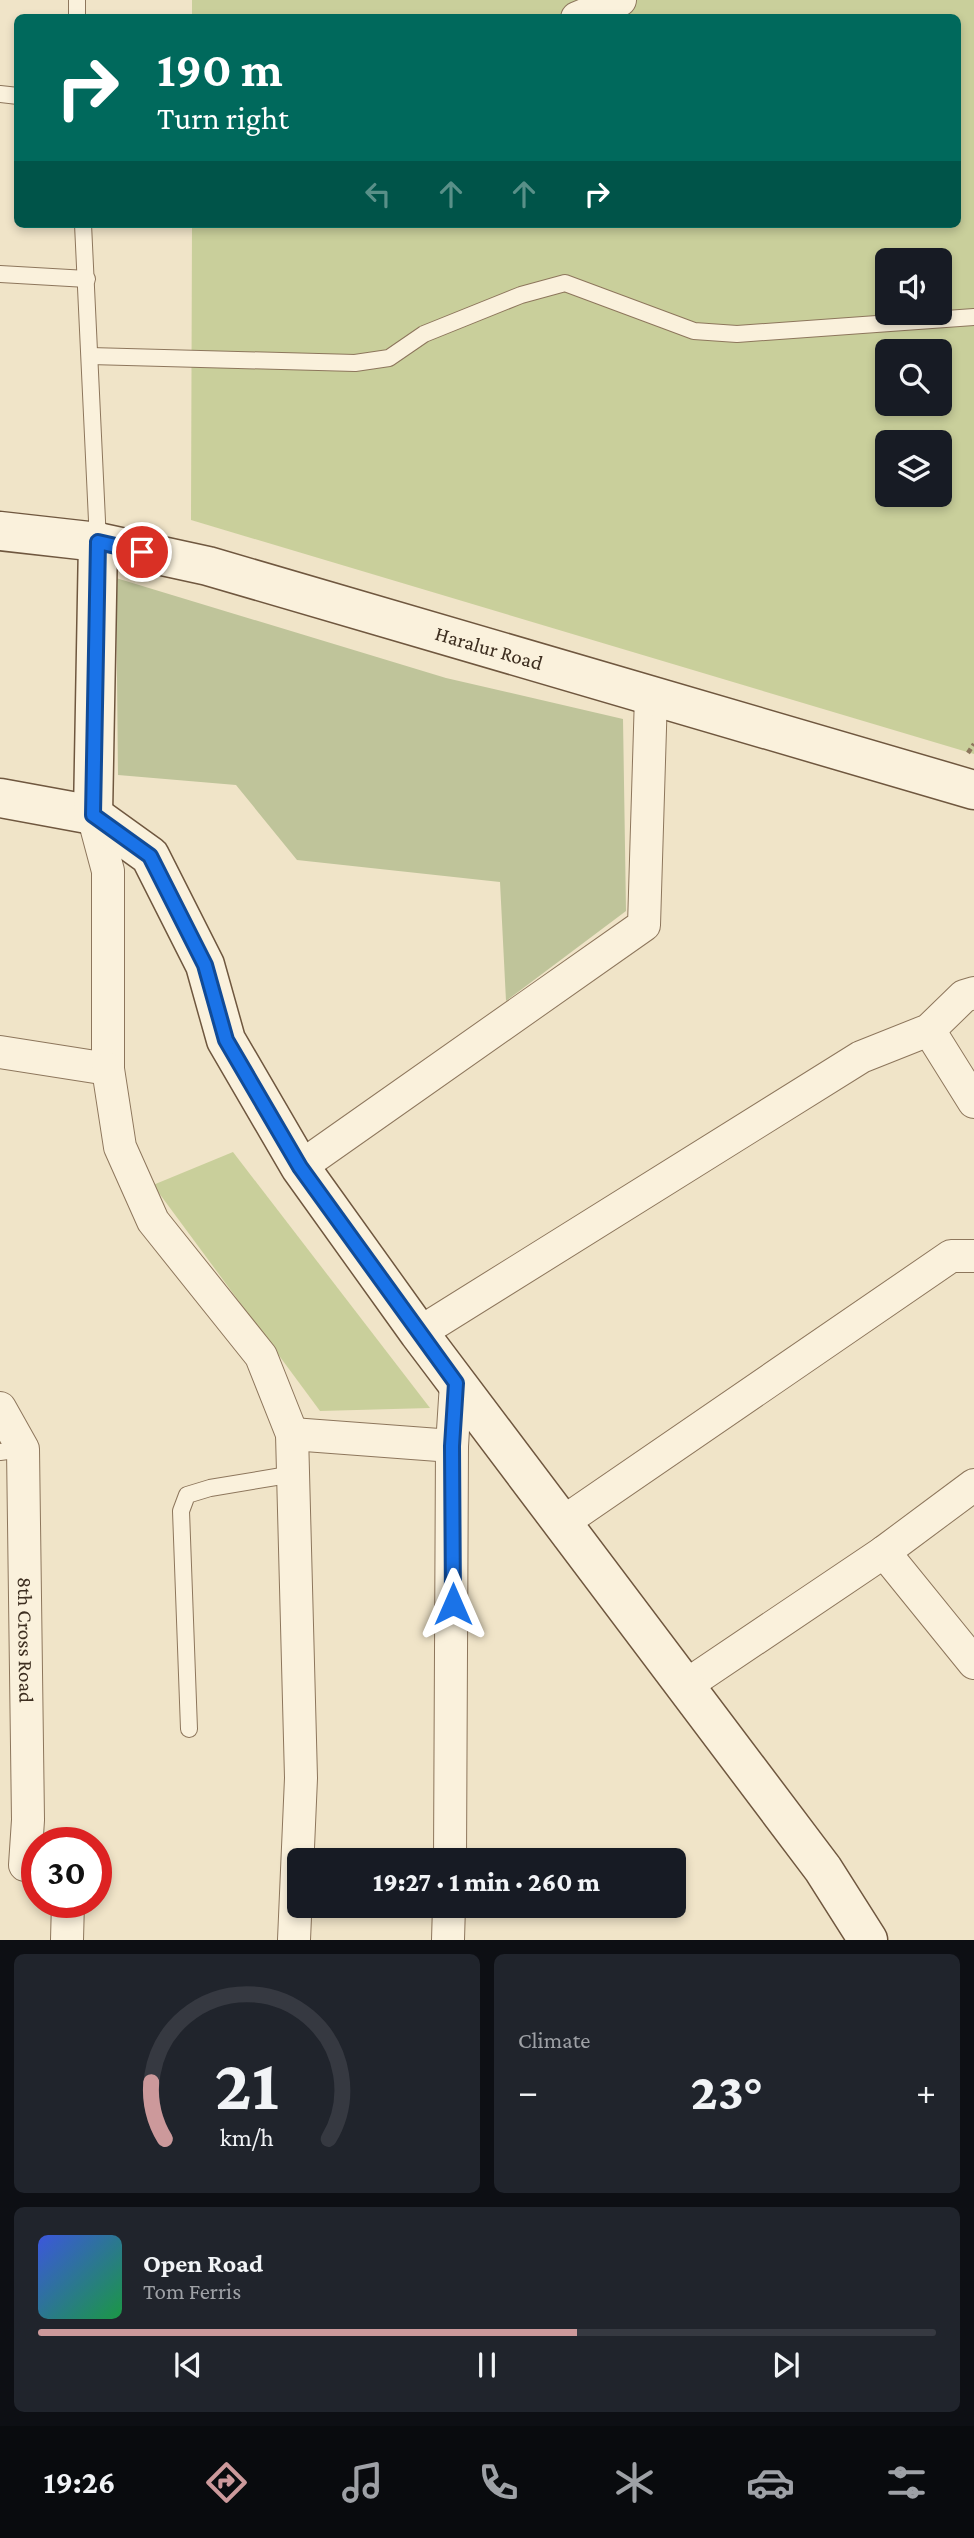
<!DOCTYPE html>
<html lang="en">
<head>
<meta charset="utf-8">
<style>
	body { margin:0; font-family:"Crimson Pro",serif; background:#20242c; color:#f1f3f6; height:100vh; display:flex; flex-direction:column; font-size:26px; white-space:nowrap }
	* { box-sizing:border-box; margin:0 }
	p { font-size:23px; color:#9ea1a6 }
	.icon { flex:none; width:38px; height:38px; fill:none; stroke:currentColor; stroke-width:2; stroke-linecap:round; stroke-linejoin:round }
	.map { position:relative; height:1940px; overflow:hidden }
	.details { display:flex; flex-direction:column; gap:14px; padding:14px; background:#0d0f14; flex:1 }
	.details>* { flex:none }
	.hud { position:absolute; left:14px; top:14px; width:947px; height:214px; border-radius:10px; box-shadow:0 4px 10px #0003; background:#00695c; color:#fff; overflow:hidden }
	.fabs { position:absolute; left:875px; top:248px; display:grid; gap:14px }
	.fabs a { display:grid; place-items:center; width:77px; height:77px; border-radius:10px; background:#171b24; box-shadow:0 4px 10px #0003; font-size:35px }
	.speed { position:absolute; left:21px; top:1827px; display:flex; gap:14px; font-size:35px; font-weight:700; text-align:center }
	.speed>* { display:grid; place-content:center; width:91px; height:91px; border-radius:50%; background:#171b24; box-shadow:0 4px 10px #0003; line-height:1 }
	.speed .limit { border:10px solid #d22; background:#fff; color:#111 }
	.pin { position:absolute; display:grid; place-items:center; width:60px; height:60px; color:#fff; margin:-30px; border:4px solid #fff; border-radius:50%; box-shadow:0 2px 7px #0007 }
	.me { position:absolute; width:77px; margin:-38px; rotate:0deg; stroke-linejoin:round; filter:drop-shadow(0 0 5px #0008) }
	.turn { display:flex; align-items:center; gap:24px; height:147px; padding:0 28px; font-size:32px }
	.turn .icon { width:91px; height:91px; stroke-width:2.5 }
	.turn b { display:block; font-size:49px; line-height:60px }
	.lanes { display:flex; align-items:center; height:66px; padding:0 28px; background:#0003; justify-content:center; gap:35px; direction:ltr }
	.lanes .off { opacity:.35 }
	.big { font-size:52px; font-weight:800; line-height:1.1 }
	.details .card { flex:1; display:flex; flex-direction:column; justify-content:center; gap:10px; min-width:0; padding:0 24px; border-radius:10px; background:#20242c }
	.details .dial { align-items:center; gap:0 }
	.dial svg { height:182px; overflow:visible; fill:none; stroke:#363941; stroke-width:7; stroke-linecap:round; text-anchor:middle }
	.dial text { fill:#f1f3f6; stroke:none }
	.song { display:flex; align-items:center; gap:21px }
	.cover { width:84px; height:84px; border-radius:10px; background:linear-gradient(135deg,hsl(230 70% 55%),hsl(140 70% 35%)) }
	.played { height:7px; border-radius:4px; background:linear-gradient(90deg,#cc999b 60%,#363941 60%) }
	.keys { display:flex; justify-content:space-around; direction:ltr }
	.heat { display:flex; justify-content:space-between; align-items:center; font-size:38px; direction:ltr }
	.details .tiles { flex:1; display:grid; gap:14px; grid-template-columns:1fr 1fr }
	.card:last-child { grid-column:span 2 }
	.trip { position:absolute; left:287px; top:1848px; width:399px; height:70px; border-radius:10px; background:#171b24; box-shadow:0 4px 10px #0003; font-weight:800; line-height:70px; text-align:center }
	.menu { display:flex; height:112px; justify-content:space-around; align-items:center; background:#090b0e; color:#9ea1a6 }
	.menu .icon { width:49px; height:49px }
	.menu .current { color:#cc999b }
	.menu b { font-size:32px; color:#f1f3f6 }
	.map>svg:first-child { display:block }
	.green { fill:#c9cf9b; fill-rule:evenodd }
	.cemetery { fill:#bfc49a }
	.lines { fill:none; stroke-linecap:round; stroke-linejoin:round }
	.lane-casing { stroke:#8d765c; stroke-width:18 }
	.street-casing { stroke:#8d765c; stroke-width:34 }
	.secondary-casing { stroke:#6f573f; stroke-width:41 }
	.path { stroke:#8d765c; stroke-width:4.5; stroke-dasharray:5 3.5; stroke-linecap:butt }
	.lane { stroke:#faf1dc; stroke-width:16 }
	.street { stroke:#faf1dc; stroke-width:32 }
	.secondary { stroke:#faf1dc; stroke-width:38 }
	.route-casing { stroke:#114b97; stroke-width:18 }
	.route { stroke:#1a73e8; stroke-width:12 }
	.labels { text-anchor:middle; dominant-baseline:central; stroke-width:7; stroke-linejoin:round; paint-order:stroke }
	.street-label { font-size:21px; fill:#3d2e20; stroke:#f7eed8 }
</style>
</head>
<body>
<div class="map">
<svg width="974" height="1940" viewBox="0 0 974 1940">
	<rect width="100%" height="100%" fill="#f0e4c8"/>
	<g class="green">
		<path d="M 192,0 L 974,0 L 974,754 L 191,520 L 192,224 L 957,224 L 957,18 L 192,18 ZM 887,261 L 940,261 L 940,313 L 887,313 ZM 887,352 L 940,352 L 940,404 L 887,404 ZM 887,443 L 940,443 L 940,495 L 887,495 Z"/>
		<path d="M 233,1152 L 430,1408 L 320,1411 L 153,1185 Z"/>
	</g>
	<path class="cemetery" d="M 116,578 L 446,678 L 623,719 L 626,911 L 506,1001 L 500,882 L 297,860 L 236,785 L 118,775 Z"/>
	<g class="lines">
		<g class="lane-casing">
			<g id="lane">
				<path d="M 77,18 L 77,0"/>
				<path d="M 0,94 L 18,96"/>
				<path d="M 83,224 L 98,542"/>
				<path d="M 0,274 L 87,279"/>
				<path d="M 90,356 L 355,363 L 389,358 L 424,334 L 521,295 L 565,283 L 694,331 L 737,334 L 974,317"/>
				<path d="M 0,1452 L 23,1449"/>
				<path d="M 189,1729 L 181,1511 L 187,1495 L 210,1488 L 294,1474"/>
			</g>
		</g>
		<g class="street-casing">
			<g id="street">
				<path d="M 577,18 L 620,0"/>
				<path d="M 929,1030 L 974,1102"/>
				<path d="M 0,1052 L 108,1069 L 108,871 L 93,815"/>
				<path d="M 108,1069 L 120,1147 L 153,1221 L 261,1356 L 292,1434 L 301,1778 L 294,1940"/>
				<path d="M 300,1167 L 644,925 L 651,696"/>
				<path d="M 419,1333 L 861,1057 L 929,1030 L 964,996 L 974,993"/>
				<path id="s1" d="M 0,1408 L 23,1449 L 28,1820 L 25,1865 L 37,1867"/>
				<path d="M 292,1434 L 452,1446"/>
				<path d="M 562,1523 L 951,1256 L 974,1256"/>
				<path d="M 884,1552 L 974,1663"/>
				<path d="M 685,1686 L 884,1552 L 974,1485"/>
				<path d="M 450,1860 L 452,1446 L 456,1383"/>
				<path d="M 67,1940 L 68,1902"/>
				<path d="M 448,1940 L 449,1906"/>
			</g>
		</g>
		<g class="secondary-casing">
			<g id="secondary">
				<path id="s2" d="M 0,531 L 98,542 L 208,566 L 974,790"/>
				<path d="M 0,798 L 93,815 L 150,856 L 205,965 L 226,1040 L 300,1167 L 419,1333 L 823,1869 L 868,1940"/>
				<path d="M 93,815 L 98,542"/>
			</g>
		</g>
		<path class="path" d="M 968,753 L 974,744"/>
		<use href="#lane" class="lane"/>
		<use href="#street" class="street"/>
		<use href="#secondary" class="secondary"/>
	</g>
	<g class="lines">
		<g class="route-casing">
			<path id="route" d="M 142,552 L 98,542 L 93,815 L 150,856 L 205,965 L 226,1040 L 300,1167 L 456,1383 L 452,1446 L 453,1604"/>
		</g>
		<use href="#route" class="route"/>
	</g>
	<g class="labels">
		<g class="street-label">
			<text stroke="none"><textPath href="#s2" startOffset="504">Haralur Road</textPath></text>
			<text stroke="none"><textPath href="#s1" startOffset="238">8th Cross Road</textPath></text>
		</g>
	</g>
</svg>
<div class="fabs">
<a><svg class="icon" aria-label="sound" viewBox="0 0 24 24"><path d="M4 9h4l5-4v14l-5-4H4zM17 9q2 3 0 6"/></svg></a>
<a><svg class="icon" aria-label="search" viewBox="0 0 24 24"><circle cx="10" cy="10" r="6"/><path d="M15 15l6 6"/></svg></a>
<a><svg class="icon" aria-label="layers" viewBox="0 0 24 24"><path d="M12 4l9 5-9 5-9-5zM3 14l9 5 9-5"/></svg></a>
</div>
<div class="speed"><div class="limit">30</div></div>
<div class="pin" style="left:142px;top:552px;background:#d93025"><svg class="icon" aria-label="arrive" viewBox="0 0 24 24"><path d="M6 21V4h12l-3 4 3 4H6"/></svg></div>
<svg class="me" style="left:453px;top:1604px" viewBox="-20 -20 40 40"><path d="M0-17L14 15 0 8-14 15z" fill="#1a73e8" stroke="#fff" stroke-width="4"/></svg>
<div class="trip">19:27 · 1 min · 260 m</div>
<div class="hud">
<div class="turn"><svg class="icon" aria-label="right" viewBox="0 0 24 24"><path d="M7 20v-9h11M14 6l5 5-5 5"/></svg><div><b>190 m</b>Turn right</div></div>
<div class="lanes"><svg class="icon off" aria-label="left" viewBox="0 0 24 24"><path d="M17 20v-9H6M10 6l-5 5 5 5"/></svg><svg class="icon off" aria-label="ahead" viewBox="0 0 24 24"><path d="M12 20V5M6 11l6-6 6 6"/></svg><svg class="icon off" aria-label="ahead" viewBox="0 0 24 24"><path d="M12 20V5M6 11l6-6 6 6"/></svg><svg class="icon" aria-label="right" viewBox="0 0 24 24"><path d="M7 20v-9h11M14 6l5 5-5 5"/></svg></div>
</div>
</div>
<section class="details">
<div class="tiles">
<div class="card dial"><svg viewBox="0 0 100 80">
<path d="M14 69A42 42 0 1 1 86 69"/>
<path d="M14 69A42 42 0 0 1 8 44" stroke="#cc999b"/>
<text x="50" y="56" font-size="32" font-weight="700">21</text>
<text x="50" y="72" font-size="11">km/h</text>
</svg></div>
<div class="card"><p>Climate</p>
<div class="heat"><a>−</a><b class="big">23°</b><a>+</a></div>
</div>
<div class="card">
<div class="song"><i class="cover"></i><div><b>Open Road</b><p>Tom Ferris</p></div></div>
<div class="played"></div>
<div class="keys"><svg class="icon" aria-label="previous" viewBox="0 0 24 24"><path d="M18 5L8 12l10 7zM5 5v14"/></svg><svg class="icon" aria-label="pause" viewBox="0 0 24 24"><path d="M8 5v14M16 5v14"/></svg><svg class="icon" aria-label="next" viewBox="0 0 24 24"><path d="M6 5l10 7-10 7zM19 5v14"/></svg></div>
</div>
</div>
</section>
<nav class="menu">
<b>19:26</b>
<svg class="icon current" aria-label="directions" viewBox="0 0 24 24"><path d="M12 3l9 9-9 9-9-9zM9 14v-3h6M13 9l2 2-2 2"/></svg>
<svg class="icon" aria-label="music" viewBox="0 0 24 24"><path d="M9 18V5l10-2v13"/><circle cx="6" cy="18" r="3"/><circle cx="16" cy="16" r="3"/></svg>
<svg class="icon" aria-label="phone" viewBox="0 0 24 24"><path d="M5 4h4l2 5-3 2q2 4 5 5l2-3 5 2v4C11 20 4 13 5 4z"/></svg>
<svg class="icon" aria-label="climate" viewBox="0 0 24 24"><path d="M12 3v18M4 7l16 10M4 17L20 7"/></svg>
<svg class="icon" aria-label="car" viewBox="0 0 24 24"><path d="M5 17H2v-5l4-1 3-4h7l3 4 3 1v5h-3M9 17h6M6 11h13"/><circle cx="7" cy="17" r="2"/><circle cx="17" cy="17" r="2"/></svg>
<svg class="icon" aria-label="filters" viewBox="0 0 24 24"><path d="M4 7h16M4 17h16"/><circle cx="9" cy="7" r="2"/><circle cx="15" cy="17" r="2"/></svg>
</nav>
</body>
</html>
